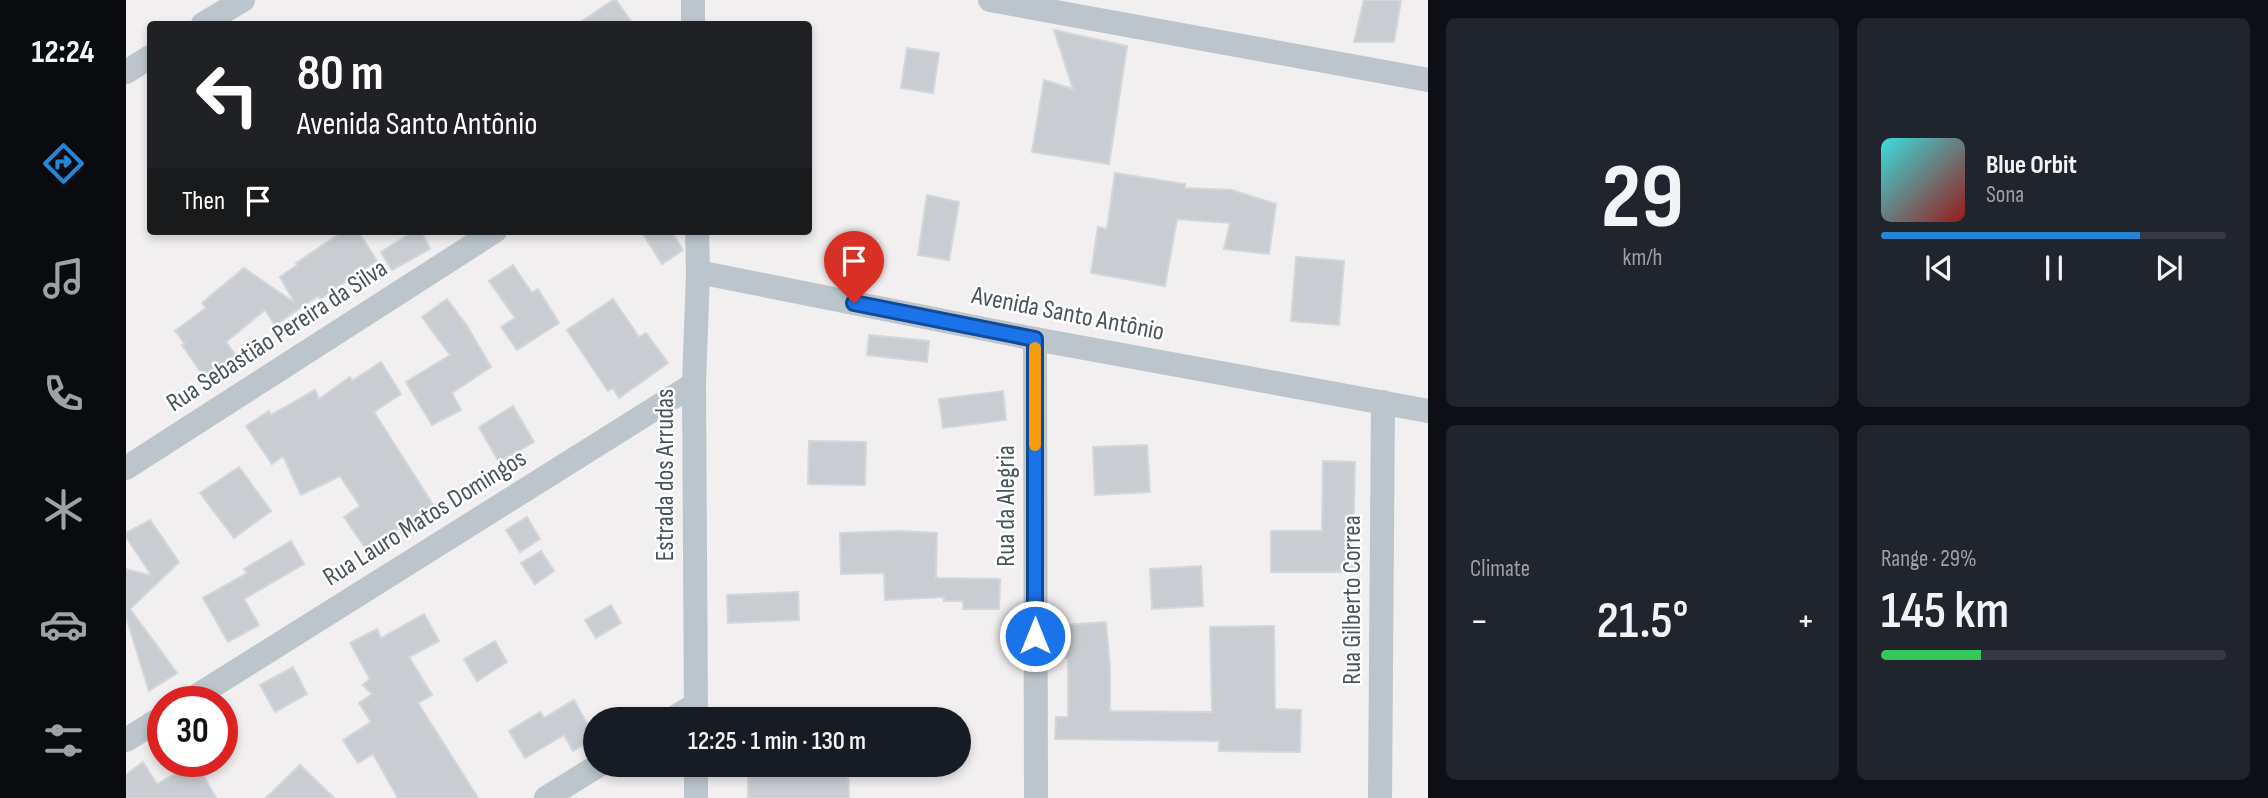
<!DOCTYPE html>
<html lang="en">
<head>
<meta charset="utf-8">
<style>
	body { margin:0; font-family:"Sofia Sans Condensed",sans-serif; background:#20242c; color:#f1f3f6; height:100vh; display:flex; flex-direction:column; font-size:26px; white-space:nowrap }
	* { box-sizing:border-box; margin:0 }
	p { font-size:23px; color:#9ea1a6 }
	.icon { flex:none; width:38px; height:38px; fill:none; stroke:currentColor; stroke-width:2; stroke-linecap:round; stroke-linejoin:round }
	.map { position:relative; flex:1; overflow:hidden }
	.details { display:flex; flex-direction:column; gap:18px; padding:18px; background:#0d0f14; width:840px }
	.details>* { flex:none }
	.hud { position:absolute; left:21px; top:21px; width:665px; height:214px; border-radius:7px; box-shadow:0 4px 10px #0003; background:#202124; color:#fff; overflow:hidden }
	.speed { position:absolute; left:21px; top:686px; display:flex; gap:14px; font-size:35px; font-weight:700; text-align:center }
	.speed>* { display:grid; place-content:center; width:91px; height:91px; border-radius:50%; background:#171b24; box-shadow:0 4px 10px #0003; line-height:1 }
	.speed .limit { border:10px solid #d22; background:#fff; color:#111 }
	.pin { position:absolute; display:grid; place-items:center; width:60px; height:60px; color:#fff; margin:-72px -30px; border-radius:50% 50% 50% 0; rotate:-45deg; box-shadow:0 0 7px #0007 }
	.pin .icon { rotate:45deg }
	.me { position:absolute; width:77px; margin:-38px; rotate:0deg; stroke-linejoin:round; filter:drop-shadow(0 0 5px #0008) }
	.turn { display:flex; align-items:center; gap:24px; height:147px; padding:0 35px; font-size:32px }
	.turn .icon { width:91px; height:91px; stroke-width:2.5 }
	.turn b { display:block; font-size:49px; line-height:60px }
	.then { display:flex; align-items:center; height:66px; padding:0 35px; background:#0003; gap:14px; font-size:26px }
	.big { font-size:52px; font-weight:600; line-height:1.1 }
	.details .card { flex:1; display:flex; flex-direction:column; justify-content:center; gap:10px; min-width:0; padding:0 24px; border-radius:10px; background:#20242c }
	.details .dial { align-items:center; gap:0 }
	.dial b { font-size:91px; line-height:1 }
	.song { display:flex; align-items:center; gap:21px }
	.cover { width:84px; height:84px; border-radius:10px; background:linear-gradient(135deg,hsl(180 70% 55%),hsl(0 70% 35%)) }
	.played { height:7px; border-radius:4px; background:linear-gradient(90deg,#2487d6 75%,#363941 75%) }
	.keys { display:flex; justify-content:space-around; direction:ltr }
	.heat { display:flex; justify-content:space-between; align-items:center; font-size:38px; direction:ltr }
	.charge { height:10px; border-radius:5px; background:linear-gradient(90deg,#34c759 29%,#363941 0) }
	.details .tiles { flex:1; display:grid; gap:18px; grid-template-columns:repeat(2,1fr) }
	.trip { position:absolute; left:457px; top:707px; width:388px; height:70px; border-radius:35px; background:#171b24; box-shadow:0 4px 10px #0003; font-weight:600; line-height:70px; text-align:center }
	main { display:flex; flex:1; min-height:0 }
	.tabs { display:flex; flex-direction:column; width:126px; justify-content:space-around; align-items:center; background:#090b0e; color:#9ea1a6 }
	.tabs .icon { width:49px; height:49px }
	.tabs .current { color:#2487d6 }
	.tabs b { font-size:32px; color:#f1f3f6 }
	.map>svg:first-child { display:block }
	.building { fill:#c9ccd1; stroke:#d3d6da; stroke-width:2 }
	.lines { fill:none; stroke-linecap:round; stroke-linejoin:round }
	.minor { stroke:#bbc5cb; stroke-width:24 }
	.route-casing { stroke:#114b97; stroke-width:18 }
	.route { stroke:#1a73e8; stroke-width:12 }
	.slow { stroke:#f59e0b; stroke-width:12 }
	.labels { text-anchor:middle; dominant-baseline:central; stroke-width:5; stroke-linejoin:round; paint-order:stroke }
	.street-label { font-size:26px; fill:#48545b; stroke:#fff }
</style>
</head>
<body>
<main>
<nav class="tabs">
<b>12:24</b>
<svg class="icon current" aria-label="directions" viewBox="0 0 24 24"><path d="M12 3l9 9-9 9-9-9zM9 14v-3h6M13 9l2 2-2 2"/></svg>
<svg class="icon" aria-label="music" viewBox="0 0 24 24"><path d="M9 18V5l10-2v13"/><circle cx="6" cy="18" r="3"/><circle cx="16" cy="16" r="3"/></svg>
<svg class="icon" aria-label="phone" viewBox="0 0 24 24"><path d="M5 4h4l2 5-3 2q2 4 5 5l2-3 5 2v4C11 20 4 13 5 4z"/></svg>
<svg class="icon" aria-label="climate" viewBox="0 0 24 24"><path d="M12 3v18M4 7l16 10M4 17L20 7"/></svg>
<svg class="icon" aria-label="car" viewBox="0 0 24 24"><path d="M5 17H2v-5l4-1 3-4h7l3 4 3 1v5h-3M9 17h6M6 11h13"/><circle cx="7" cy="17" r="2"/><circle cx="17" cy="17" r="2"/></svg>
<svg class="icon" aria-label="filters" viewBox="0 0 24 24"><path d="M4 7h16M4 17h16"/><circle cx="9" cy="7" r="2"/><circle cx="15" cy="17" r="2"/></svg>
</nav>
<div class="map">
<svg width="1302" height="798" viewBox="0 0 1302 798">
	<rect width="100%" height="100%" fill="#f1efef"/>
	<g class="building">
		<path d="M 487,0 L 490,0 L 507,24 L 452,24 Z"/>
		<path d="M 1238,0 L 1275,0 L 1268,42 L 1228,42 Z"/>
		<path d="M 928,30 L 1001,46 L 983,164 L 906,152 L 918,80 L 947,89 Z"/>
		<path d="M 781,48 L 813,53 L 807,93 L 775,88 Z"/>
		<path d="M 989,173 L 1059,184 L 1059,188 L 1106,190 L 1150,204 L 1143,254 L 1098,249 L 1104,223 L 1051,219 L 1039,286 L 965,273 L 972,227 L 981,229 Z"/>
		<path d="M 801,195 L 833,202 L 823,260 L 792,255 Z"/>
		<path d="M 218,231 L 232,231 L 251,261 L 194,299 L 192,296 L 149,325 L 139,310 L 100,342 L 110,356 L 79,378 L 56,345 L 59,344 L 49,331 L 80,308 L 76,303 L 118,268 L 169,303 L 154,277 L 171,265 L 170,263 Z"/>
		<path d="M 288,231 L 295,231 L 304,249 L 266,270 L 255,252 Z"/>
		<path d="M 515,231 L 545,231 L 557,250 L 536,264 Z"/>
		<path d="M 1170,257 L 1218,261 L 1213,325 L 1165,321 Z"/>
		<path d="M 387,265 L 406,293 L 412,289 L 433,323 L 391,350 L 375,327 L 389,318 L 363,281 Z"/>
		<path d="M 321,299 L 341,326 L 365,367 L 326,393 L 335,410 L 306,425 L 280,382 L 324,355 L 296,317 Z"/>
		<path d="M 487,299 L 513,337 L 520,333 L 542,363 L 493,398 L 487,388 L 482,391 L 441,330 Z"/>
		<path d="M 743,335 L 803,341 L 801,362 L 741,355 Z"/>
		<path d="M 255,362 L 275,394 L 248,412 L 311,511 L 263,533 L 270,543 L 246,558 L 218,517 L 234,506 L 214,476 L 175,495 L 157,456 L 146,464 L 120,426 L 143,411 L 145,415 L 189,390 L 193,399 L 224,377 L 226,381 Z"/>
		<path d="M 877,391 L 880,420 L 817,428 L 813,399 Z"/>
		<path d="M 387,406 L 408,442 L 373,462 L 353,427 Z"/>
		<path d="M 683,441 L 740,442 L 739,485 L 682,484 Z"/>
		<path d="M 1021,445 L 1024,492 L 969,495 L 967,447 Z"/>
		<path d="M 1197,461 L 1229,462 L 1227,544 L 1230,544 L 1230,572 L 1145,572 L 1145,531 L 1196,531 Z"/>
		<path d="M 113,467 L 145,511 L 108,538 L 74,493 Z"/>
		<path d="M 401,517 L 414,539 L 394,552 L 380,530 Z"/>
		<path d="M 24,520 L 53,562 L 4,609 L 51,673 L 23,691 L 0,617 L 0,569 L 26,576 L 0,537 L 0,533 Z"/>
		<path d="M 772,531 L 811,533 L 810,578 L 874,579 L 873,609 L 837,609 L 837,601 L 818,601 L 818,597 L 759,600 L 758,573 L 715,574 L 714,533 Z"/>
		<path d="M 165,541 L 178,564 L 118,599 L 133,625 L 102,642 L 77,598 L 121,573 L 118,569 Z"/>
		<path d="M 415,551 L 428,571 L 409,584 L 395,563 Z"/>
		<path d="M 1075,566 L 1077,606 L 1026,609 L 1024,569 Z"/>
		<path d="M 672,592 L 673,620 L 602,623 L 601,595 Z"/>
		<path d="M 485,605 L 495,623 L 470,638 L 459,620 Z"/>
		<path d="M 298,614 L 313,641 L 283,657 L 306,695 L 292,703 L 352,798 L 272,798 L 247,754 L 232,763 L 217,740 L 245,722 L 233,703 L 246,694 L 237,685 L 244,679 L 224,643 L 251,629 L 255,638 Z"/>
		<path d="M 980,622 L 984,669 L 984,711 L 1086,712 L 1084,627 L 1148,626 L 1149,709 L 1175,710 L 1174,752 L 1093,751 L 1093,741 L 929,739 L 930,717 L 942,717 L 942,658 L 940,658 L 938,625 Z"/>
		<path d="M 369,641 L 381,662 L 351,681 L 338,659 Z"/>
		<path d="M 167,667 L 181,694 L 149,712 L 134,685 Z"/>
		<path d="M 448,700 L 469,738 L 447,751 L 438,735 L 399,758 L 383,731 L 414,712 L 418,718 Z"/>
		<path d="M 17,762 L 31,784 L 70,762 L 90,798 L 0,798 L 0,775 Z"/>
		<path d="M 174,765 L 208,798 L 140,798 Z"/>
		<path d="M 722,768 L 723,798 L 622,798 L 622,773 L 677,774 L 677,769 Z"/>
	</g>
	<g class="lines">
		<g class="minor">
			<path d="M 864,0 L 1302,80"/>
			<path d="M 77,24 L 117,0"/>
			<path d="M 567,24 L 567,0"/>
			<path d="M 0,72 L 24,57"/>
			<path d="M 572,272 L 909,339 L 1302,411"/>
			<path d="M 909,339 L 910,798"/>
			<path d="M 0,468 L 369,231"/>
			<path d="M 61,702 L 568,384"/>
			<path d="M 546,719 L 569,705"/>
			<path d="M 570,719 L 568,384 L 572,272 L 571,231"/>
			<path d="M 0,740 L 37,717"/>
			<path d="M 570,765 L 570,798"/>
			<path d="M 420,798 L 473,765"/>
			<path d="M 1254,798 L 1257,402"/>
		</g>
	</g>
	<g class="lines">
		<g class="route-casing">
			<path id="route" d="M 728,303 L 909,339 L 909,636"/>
		</g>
		<use href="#route" class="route"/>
		<path class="slow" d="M 909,348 L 909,445"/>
	</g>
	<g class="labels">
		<g class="street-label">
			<text transform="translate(942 314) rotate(11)">Avenida Santo Antônio</text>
			<text transform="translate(151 336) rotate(-33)">Rua Sebastião Pereira da Silva</text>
			<text transform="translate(539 475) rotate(-90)">Estrada dos Arrudas</text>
			<text transform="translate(880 506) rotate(-90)">Rua da Alegria</text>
			<text transform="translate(299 518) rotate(-32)">Rua Lauro Matos Domingos</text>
			<text transform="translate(1226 600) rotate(-90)">Rua Gilberto Correa</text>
		</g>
	</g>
</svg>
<div class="speed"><div class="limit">30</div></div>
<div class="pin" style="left:728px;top:303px;background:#d93025"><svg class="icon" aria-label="arrive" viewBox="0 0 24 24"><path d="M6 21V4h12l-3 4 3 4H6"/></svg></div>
<svg class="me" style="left:909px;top:636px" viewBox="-20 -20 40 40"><circle r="17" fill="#1a73e8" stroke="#fff" stroke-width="3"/><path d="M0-11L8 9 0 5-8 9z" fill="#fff"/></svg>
<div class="trip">12:25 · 1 min · 130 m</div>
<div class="hud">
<div class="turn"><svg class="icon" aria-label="left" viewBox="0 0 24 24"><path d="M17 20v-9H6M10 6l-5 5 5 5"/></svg><div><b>80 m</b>Avenida Santo Antônio</div></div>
<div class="then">Then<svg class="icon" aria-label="arrive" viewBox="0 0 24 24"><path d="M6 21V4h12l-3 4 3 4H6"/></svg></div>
</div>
</div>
<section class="details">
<div class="tiles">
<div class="card dial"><b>29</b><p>km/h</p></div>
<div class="card">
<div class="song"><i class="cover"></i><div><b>Blue Orbit</b><p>Sona</p></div></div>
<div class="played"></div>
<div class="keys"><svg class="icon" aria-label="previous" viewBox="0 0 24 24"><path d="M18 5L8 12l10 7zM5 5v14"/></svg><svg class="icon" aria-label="pause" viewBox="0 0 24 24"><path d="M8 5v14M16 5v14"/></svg><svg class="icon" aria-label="next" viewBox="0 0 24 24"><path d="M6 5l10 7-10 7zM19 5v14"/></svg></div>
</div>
<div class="card"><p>Climate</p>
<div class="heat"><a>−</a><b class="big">21.5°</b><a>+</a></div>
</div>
<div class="card"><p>Range · 29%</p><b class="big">145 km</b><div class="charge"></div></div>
</div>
</section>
</main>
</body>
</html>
